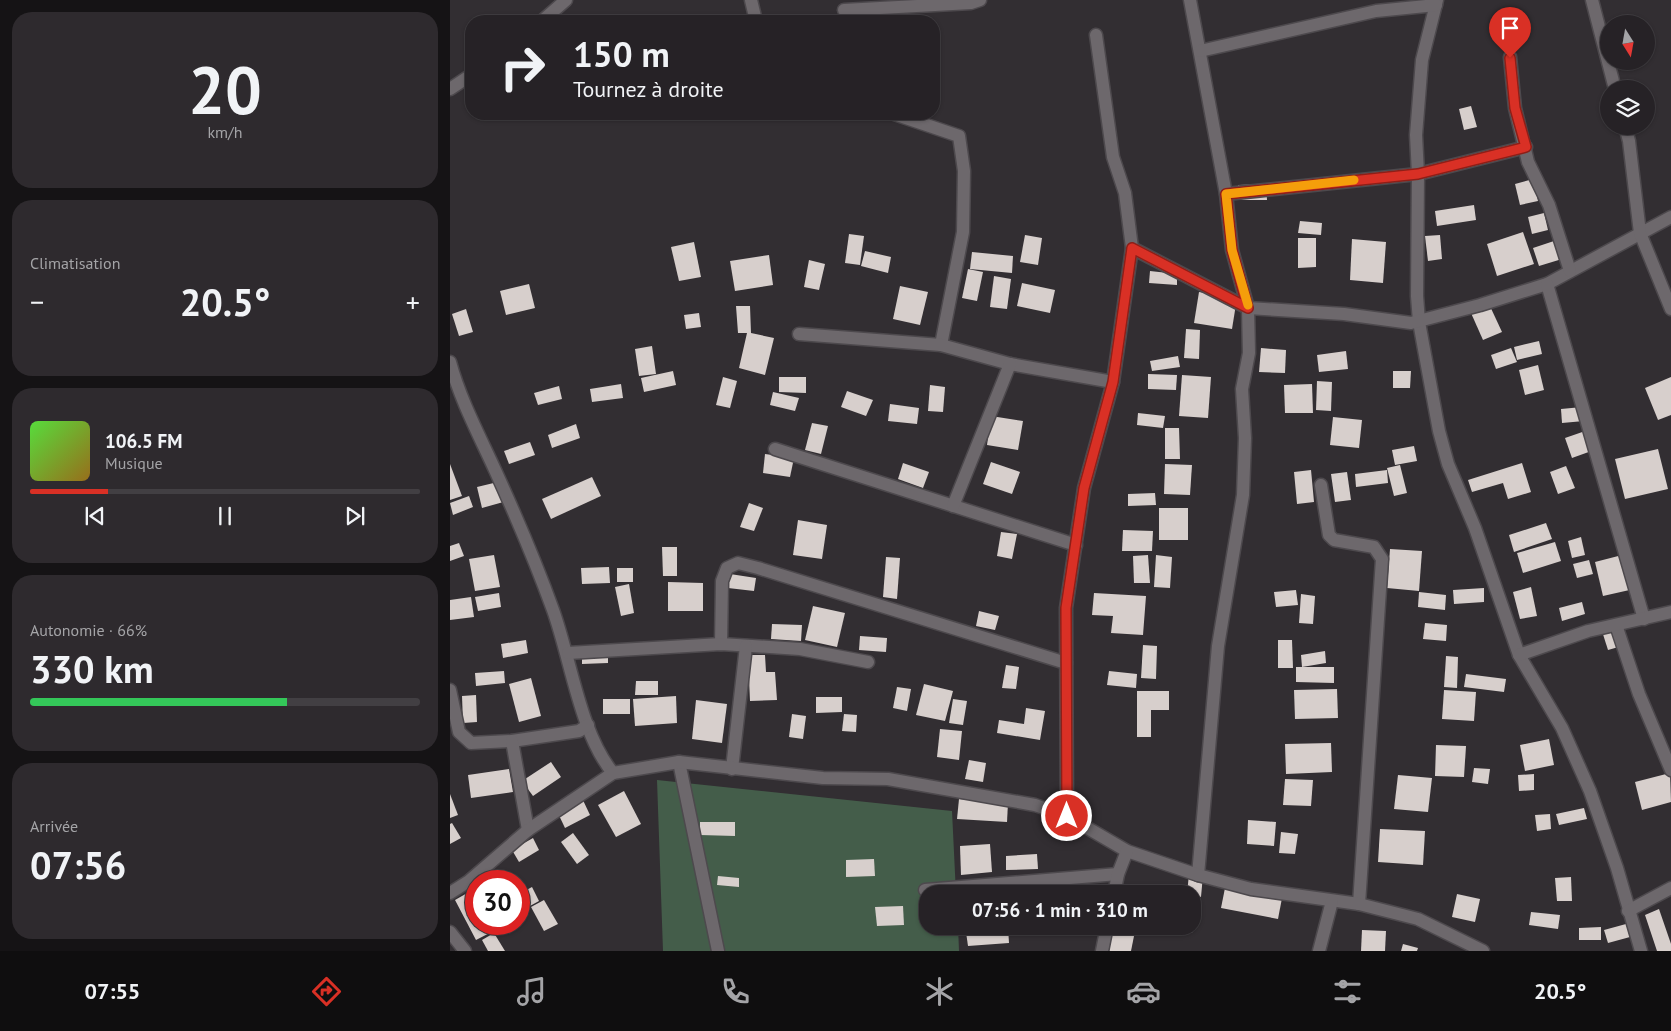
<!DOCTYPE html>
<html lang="fr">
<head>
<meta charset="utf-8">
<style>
	body { margin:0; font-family:"PT Sans",sans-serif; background:#2e2a2e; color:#f1f3f6; height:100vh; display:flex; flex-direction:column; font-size:19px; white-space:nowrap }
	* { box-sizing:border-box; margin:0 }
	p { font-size:16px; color:#a4a4a7 }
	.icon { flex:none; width:28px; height:28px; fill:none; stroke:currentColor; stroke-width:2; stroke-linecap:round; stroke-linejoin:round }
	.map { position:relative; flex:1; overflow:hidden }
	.drawer { display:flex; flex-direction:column; gap:12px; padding:12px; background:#151315; width:450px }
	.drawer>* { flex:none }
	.banner { position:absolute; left:15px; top:15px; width:475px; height:105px; border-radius:20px; box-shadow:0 1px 4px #0004,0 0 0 1px #423f43; background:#262226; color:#f1f3f6; overflow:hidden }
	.needle { width:32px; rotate:169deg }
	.buttons { position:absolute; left:1150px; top:15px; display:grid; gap:10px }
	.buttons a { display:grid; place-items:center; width:55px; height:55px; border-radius:50%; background:#262226; box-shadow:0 1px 4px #0004,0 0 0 1px #423f43; font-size:25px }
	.speed { position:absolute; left:15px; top:870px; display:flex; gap:10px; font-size:25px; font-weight:700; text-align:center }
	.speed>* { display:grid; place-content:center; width:65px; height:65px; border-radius:50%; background:#262226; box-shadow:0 1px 4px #0004,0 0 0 1px #423f43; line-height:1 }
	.speed .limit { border:8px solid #d22; background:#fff; color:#111 }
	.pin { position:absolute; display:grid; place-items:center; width:42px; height:42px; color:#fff; margin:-51px -21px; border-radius:50% 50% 50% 0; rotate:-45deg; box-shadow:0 0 5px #0007 }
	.pin .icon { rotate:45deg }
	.me { position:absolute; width:55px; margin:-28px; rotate:0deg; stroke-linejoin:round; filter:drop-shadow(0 0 4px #0008) }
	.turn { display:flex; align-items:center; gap:18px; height:105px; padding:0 25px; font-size:22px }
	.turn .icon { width:65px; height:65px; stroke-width:2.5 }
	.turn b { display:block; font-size:35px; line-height:42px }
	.big { font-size:38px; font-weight:600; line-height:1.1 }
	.drawer .card { flex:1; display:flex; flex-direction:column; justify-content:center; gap:8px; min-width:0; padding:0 18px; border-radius:20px; background:#2e2a2e }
	.drawer .dial { align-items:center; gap:0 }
	.dial b { font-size:65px; line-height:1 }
	.song { display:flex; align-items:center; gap:15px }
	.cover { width:60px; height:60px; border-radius:8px; background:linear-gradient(135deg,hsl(110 70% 55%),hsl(40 70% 35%)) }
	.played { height:5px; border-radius:2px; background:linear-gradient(90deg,#d93025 20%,#423f43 20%) }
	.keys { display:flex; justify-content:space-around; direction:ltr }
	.heat { display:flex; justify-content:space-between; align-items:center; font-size:28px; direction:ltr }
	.charge { height:8px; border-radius:4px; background:linear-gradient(90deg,#34c759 66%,#423f43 0) }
	.trip { position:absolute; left:469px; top:885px; width:282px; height:50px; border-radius:20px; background:#262226; box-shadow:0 1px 4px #0004,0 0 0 1px #423f43; font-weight:600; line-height:50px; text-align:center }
	.tab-bar { display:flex; height:80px; justify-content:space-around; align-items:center; background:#0f0e0f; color:#a4a4a7 }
	.tab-bar .icon { width:35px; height:35px }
	.tab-bar .current { color:#d93025 }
	.tab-bar b { font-size:22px; color:#f1f3f6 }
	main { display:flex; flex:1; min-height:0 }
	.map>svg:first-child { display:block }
	.green { fill:#445d4a }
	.building { fill:#d7cfcc }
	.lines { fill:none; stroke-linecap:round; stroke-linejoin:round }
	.lane-casing { stroke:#4d494d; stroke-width:15 }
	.street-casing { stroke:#4d494d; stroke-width:15 }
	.lane { stroke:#6d686c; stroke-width:12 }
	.street { stroke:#6d686c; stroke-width:12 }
	.route-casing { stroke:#8d1f18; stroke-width:12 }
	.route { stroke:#d93025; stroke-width:9 }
	.slow { stroke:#f59e0b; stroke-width:9 }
</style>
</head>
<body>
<main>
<section class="drawer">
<div class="card dial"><b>20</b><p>km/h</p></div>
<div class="card"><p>Climatisation</p>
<div class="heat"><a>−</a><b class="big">20.5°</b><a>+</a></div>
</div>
<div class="card">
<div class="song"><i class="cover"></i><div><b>106.5 FM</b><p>Musique</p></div></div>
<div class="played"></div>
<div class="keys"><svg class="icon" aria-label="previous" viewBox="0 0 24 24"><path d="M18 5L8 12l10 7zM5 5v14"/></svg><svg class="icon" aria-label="pause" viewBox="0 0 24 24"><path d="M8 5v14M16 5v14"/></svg><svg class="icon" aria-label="next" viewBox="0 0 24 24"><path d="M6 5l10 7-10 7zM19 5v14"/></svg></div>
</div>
<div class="card"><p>Autonomie · 66%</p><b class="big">330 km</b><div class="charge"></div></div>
<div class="card"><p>Arrivée</p><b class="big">07:56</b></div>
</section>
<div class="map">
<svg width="1221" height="951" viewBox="0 0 1221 951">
	<rect width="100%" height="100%" fill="#322e32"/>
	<path class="green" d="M 207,780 L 502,811 L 506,894 L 478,894 L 478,926 L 508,926 L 509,951 L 213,951 Z"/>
	<g class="building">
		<path d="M 1021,106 L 1027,127 L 1014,130 L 1009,109 Z"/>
		<path d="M 1083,179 L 1088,201 L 1070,205 L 1065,184 Z"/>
		<path d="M 816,184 L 817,200 L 788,200 L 788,185 Z"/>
		<path d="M 1024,205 L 1026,220 L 987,226 L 985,211 Z"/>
		<path d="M 1094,213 L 1098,230 L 1082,234 L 1078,217 Z"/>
		<path d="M 850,221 L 872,223 L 871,235 L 848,233 Z"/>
		<path d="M 1073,232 L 1084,264 L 1047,276 L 1037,244 Z"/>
		<path d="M 399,234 L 414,236 L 410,265 L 395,263 Z"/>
		<path d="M 575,235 L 592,238 L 588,265 L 570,262 Z"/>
		<path d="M 990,235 L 992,259 L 978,261 L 975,236 Z"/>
		<path d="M 848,238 L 866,238 L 866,267 L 848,268 Z"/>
		<path d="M 902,239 L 936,242 L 933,283 L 900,280 Z"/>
		<path d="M 1107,240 L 1112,259 L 1089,266 L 1083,248 Z"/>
		<path d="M 244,242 L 251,277 L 229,281 L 221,247 Z"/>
		<path d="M 415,251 L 441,257 L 438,273 L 411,266 Z"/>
		<path d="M 522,252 L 563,256 L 562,273 L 520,269 Z"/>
		<path d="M 319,255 L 323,285 L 285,291 L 280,261 Z"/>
		<path d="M 359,260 L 375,264 L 369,290 L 354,287 Z"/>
		<path d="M 518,269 L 533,272 L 527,301 L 512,298 Z"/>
		<path d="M 700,271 L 727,274 L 727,285 L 699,283 Z"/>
		<path d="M 544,276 L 561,279 L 557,309 L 540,307 Z"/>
		<path d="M 572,283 L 605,290 L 600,313 L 567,306 Z"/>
		<path d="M 79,284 L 85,308 L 56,315 L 50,291 Z"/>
		<path d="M 450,286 L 478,292 L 470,325 L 443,319 Z"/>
		<path d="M 749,292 L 787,298 L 782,329 L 744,323 Z"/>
		<path d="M 1039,304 L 1052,332 L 1033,340 L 1021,313 Z"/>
		<path d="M 286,306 L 300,306 L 301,333 L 324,338 L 315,375 L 289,368 L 297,333 L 288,333 Z"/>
		<path d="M 16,309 L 23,332 L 9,336 L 2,314 Z"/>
		<path d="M 249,313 L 251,327 L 236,329 L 234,315 Z"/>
		<path d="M 736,329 L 750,330 L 749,359 L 734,358 Z"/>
		<path d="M 1089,341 L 1092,354 L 1067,360 L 1064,347 Z"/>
		<path d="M 202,346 L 206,374 L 189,376 L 185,349 Z"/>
		<path d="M 811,348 L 836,350 L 835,373 L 809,372 Z"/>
		<path d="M 1061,348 L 1067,362 L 1046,369 L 1041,355 Z"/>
		<path d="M 896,351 L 898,369 L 869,372 L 867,355 Z"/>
		<path d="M 728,356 L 730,367 L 702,371 L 700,361 Z"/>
		<path d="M 1088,365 L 1094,390 L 1075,395 L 1069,370 Z"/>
		<path d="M 223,371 L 226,385 L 194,392 L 191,378 Z"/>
		<path d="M 943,371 L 961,371 L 960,388 L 943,388 Z"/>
		<path d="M 698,374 L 727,375 L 726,390 L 698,389 Z"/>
		<path d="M 732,375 L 761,377 L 758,418 L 729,416 Z"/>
		<path d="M 273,377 L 287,381 L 280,408 L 266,405 Z"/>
		<path d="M 329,377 L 356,377 L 356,393 L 329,392 Z"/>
		<path d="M 1221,377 L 1221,415 L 1208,420 L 1195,388 Z"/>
		<path d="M 867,381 L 882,382 L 881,411 L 866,410 Z"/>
		<path d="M 171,384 L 173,398 L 142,402 L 140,389 Z"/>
		<path d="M 862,384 L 863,413 L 835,413 L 834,385 Z"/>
		<path d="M 480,385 L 495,387 L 493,412 L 478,411 Z"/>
		<path d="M 109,386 L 112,399 L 88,405 L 84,393 Z"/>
		<path d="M 397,391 L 423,400 L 416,416 L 391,407 Z"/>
		<path d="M 323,392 L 349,398 L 345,411 L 320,405 Z"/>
		<path d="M 440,404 L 469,408 L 467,424 L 438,421 Z"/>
		<path d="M 1132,407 L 1134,421 L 1112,423 L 1111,409 Z"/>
		<path d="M 688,413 L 715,416 L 713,428 L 687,425 Z"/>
		<path d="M 541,416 L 573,421 L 568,450 L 537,445 Z"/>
		<path d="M 883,417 L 912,420 L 909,448 L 880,445 Z"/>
		<path d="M 362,423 L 378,426 L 371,454 L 355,450 Z"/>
		<path d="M 126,424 L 130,438 L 102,448 L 98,435 Z"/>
		<path d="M 715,428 L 729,428 L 730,459 L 715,459 Z"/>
		<path d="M 1141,429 L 1147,449 L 1122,458 L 1115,438 Z"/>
		<path d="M 80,442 L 85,455 L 59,464 L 54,451 Z"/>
		<path d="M 964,446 L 967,461 L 945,465 L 942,450 Z"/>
		<path d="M 1208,449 L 1218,489 L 1175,499 L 1165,459 Z"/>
		<path d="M 315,454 L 344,458 L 340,477 L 313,473 Z"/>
		<path d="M 541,462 L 570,472 L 562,494 L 533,484 Z"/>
		<path d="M 453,463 L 479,472 L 473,488 L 448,479 Z"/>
		<path d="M 1072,463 L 1081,492 L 1058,499 L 1053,483 L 1022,492 L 1018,480 Z"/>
		<path d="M 0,464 L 12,496 L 0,500 Z"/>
		<path d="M 715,464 L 742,465 L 740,495 L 714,494 Z"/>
		<path d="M 950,465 L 957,493 L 944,496 L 937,468 Z"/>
		<path d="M 1116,466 L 1125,488 L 1108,494 L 1100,472 Z"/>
		<path d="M 861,470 L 864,502 L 847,504 L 844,472 Z"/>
		<path d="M 937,470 L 938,483 L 906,487 L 905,474 Z"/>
		<path d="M 897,472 L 901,500 L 885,502 L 881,474 Z"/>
		<path d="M 142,477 L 151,496 L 101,519 L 92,499 Z"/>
		<path d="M 52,481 L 57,501 L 32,508 L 27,487 Z"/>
		<path d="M 705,493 L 706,505 L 678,506 L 678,494 Z"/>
		<path d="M 19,496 L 23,507 L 3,515 L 0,503 Z"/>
		<path d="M 299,503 L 313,508 L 304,531 L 290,527 Z"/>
		<rect x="709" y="508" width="29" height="32"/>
		<path d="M 348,520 L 377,525 L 372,559 L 343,555 Z"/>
		<path d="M 1096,523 L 1102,539 L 1064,552 L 1059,535 Z"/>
		<path d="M 673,530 L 703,531 L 702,551 L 672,551 Z"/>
		<path d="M 551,532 L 567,534 L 562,559 L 547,556 Z"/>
		<path d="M 1131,537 L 1135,555 L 1122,558 L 1118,541 Z"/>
		<path d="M 1105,542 L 1111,561 L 1073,573 L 1067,553 Z"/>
		<path d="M 9,543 L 14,556 L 0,561 L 0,546 Z"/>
		<path d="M 212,547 L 227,547 L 227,576 L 213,576 Z"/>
		<path d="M 940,549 L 972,551 L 969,591 L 937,588 Z"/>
		<path d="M 1176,554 L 1184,589 L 1153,596 L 1145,562 Z"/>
		<path d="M 44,555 L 50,587 L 25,591 L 19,559 Z"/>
		<path d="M 698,555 L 700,583 L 684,583 L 683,556 Z"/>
		<path d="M 706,555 L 722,557 L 720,588 L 704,587 Z"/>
		<path d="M 436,557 L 450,558 L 447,599 L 433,597 Z"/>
		<path d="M 1139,560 L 1143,574 L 1127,578 L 1123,564 Z"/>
		<path d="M 159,567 L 160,583 L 132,584 L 131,568 Z"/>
		<rect x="167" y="568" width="16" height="14"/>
		<path d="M 280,574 L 306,578 L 304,591 L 278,588 Z"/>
		<path d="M 218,582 L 253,583 L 253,611 L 218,611 Z"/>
		<path d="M 179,584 L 184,613 L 171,616 L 165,587 Z"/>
		<path d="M 1081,587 L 1087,616 L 1070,619 L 1063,592 Z"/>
		<path d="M 1034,588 L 1034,602 L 1004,604 L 1003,590 Z"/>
		<path d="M 846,590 L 848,605 L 826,607 L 824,592 Z"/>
		<path d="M 969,592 L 996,595 L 995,610 L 968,607 Z"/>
		<path d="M 49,593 L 51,607 L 28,611 L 25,597 Z"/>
		<path d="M 644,593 L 696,596 L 693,635 L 661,633 L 663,616 L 642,615 Z"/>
		<path d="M 851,594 L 865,596 L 863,624 L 849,623 Z"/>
		<path d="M 21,597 L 24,617 L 0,620 L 0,600 Z"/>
		<path d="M 1132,602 L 1135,614 L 1112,621 L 1109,608 Z"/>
		<path d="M 363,606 L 395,613 L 387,647 L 355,640 Z"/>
		<path d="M 529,611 L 549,616 L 545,630 L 526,626 Z"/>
		<path d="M 975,623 L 997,625 L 996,641 L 973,639 Z"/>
		<path d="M 322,624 L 352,625 L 351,641 L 321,639 Z"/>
		<path d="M 1165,624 L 1172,646 L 1158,650 L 1151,628 Z"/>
		<path d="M 410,636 L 437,638 L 436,652 L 409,650 Z"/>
		<path d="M 76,640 L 78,653 L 53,658 L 51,644 Z"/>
		<path d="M 828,640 L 842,640 L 843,668 L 828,668 Z"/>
		<path d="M 693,645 L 707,646 L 706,679 L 691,678 Z"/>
		<path d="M 132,651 L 158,651 L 158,663 L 132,664 Z"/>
		<path d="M 875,651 L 876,663 L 852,667 L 851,655 Z"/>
		<path d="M 298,655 L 315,655 L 316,672 L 325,672 L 327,700 L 300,701 Z"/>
		<path d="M 996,656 L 1008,657 L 1007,688 L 994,687 Z"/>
		<path d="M 556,665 L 569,667 L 566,689 L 552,688 Z"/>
		<path d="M 846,667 L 884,667 L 884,683 L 846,682 Z"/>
		<path d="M 54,671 L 55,683 L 26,686 L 25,673 Z"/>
		<path d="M 659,671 L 687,674 L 686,688 L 657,685 Z"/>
		<path d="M 1016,674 L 1056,679 L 1054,692 L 1014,687 Z"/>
		<path d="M 81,678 L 91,716 L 69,722 L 59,684 Z"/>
		<path d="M 186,681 L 208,681 L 208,695 L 185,695 Z"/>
		<path d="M 474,684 L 503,691 L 495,721 L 466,715 Z"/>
		<path d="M 447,687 L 461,689 L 457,711 L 443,708 Z"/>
		<path d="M 887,689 L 888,718 L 845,719 L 844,690 Z"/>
		<path d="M 994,690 L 1026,692 L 1024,721 L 992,719 Z"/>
		<path d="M 687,691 L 719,691 L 719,710 L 701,710 L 701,737 L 687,737 Z"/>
		<path d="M 26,695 L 27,722 L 13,723 L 12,696 Z"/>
		<path d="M 226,696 L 227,723 L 185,726 L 183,699 Z"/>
		<path d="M 366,697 L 392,697 L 392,712 L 366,713 Z"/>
		<rect x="153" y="699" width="27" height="15"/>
		<path d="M 503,699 L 517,701 L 513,725 L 499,723 Z"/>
		<path d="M 246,700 L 277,704 L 272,743 L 242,739 Z"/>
		<path d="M 576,708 L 595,711 L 590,740 L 547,733 L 549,720 L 574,724 Z"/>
		<path d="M 342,714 L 356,716 L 353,739 L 339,737 Z"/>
		<path d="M 394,714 L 407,715 L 406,732 L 392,731 Z"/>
		<path d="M 490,729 L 512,731 L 509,760 L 487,757 Z"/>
		<path d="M 1099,739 L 1104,765 L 1075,771 L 1070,745 Z"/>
		<path d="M 881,743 L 882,772 L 836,774 L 835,744 Z"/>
		<path d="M 986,745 L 1016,746 L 1014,777 L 985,776 Z"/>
		<path d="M 519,760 L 536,763 L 533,782 L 515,779 Z"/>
		<path d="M 101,762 L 111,777 L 83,796 L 72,781 Z"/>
		<path d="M 1024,768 L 1040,769 L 1038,784 L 1022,782 Z"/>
		<path d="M 59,769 L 63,792 L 21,798 L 18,775 Z"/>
		<path d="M 1220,773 L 1221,802 L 1192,810 L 1185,782 Z"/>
		<path d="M 1084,774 L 1084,790 L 1069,791 L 1068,775 Z"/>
		<path d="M 948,775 L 982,778 L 978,812 L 944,809 Z"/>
		<path d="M 835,779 L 863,780 L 861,806 L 833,805 Z"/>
		<path d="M 174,791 L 191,824 L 166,837 L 148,805 Z"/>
		<path d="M 0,794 L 8,815 L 0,818 Z"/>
		<path d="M 131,796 L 140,815 L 115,828 L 106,809 Z"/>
		<path d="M 509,799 L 558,803 L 557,822 L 507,819 Z"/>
		<path d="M 1134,808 L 1137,819 L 1109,825 L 1106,814 Z"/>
		<path d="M 1100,814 L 1101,829 L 1087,831 L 1085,815 Z"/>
		<path d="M 798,820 L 826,822 L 824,846 L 797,844 Z"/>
		<path d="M 250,822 L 285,822 L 285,836 L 250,835 Z"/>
		<path d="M 2,823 L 11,838 L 0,844 L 0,824 Z"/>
		<path d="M 930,829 L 975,831 L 973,865 L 928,862 Z"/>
		<path d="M 831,832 L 848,834 L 845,854 L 829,853 Z"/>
		<path d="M 123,833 L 139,855 L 127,864 L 111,842 Z"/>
		<path d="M 83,838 L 89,850 L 69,862 L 62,850 Z"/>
		<path d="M 540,844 L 542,872 L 511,875 L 510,846 Z"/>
		<path d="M 587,854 L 588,869 L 556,870 L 556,856 Z"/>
		<path d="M 424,859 L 425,876 L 396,877 L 396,860 Z"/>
		<path d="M 739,874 L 753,875 L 751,897 L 737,894 Z"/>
		<path d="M 268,876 L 289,878 L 289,887 L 267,885 Z"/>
		<path d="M 1121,877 L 1122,901 L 1107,901 L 1105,878 Z"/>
		<rect x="601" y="884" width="23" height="10"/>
		<path d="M 570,885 L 571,894 L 554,894 L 554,886 Z"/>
		<path d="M 82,887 L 89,901 L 69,912 L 69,894 Z"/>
		<path d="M 26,888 L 26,924 L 57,924 L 26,940 L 5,900 Z"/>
		<path d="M 775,888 L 832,898 L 828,919 L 771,908 Z"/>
		<path d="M 1007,894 L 1030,899 L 1025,922 L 1002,917 Z"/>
		<path d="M 94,900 L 108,924 L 94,931 L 81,907 Z"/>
		<path d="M 453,906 L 454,925 L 427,926 L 425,907 Z"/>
		<path d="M 1209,909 L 1221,944 L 1221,951 L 1207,951 L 1195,915 Z"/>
		<path d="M 1081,912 L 1110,915 L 1108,929 L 1079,925 Z"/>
		<path d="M 742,919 L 745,920 L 742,933 L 715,927 L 742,926 Z"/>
		<path d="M 1176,924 L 1180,937 L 1158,943 L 1154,930 Z"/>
		<path d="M 663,926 L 686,926 L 681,951 L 659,951 Z"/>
		<path d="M 1151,927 L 1151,940 L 1129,940 L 1129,928 Z"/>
		<path d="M 558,928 L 559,943 L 518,946 L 516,932 Z"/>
		<path d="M 912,930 L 936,931 L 935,951 L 911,951 Z"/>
		<path d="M 44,933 L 55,951 L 38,951 L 32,940 Z"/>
		<path d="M 953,944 L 968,948 L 967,951 L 951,951 Z"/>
	</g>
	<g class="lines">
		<g class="lane-casing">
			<path id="lane" d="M 475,890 L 668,874"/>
		</g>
		<g class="street-casing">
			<g id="street">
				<path d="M 301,0 L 306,21"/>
				<path d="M 740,0 L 776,194 L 782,250 L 798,308 L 799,353 L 792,389 L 795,438 L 793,495 L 768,646 L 748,875"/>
				<path d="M 987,0 L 972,60 L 966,135 L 968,174 L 967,296 L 969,322 L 989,431 L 998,464 L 1025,528 L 1069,655 L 1112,728 L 1140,791 L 1167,868 L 1191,951"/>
				<path d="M 1142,0 L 1165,89"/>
				<path d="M 394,10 L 521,3 L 530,0"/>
				<path d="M 92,21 L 116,0"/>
				<path d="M 646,35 L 663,157 L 675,193 L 682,248 L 798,308 L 894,314 L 961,323 L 1030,305 L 1097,284 L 1221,217"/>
				<path d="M 750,51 L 926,11 L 986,5"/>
				<path d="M 1060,57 L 1065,108 L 1078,162 L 1099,205 L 1120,271"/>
				<path d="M 0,89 L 21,75"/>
				<path d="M 444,114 L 509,136 L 514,171 L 513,232 L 491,345"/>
				<path d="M 1175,126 L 1179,141 L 1190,233 L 1221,309"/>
				<path d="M 776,194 L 968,174 L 1076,147"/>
				<path d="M 1097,284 L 1194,619"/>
				<path d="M 349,334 L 491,345 L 560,364 L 663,382"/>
				<path d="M 0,362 C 10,399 29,435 45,470 C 66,516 86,563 103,610 C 121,660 130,733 163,773"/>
				<path d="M 325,449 L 626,545"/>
				<path d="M 871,485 L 879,535 L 884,540 L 924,547 L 932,559 L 909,904"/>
				<path d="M 503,506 L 560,364"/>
				<path d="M 1166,625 L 1189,694 L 1221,770"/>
				<path d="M 271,644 L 272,581 L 277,568 L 288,563 L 308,568 L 616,663"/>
				<path d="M 118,653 L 271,644 L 350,649 L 418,662"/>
				<path d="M 1069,655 L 1138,631 L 1221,612"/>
				<path d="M 0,690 L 9,732 L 21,743 L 62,741 L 129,731 L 138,725"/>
				<path d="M 62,741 L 78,830"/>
				<path d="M 229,762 L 268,951"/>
				<path d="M 282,769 L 296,646"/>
				<path d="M 617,816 L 616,608 L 634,488 L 663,382 L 682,248"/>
				<path d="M 0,893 L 19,881 L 78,830 L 163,773 L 229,762 L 373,778 L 438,779 L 585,805 L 617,816 L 677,851 L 748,875 L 801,889 L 909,904 L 968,919 L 1033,951"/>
				<path d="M 664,894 L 668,874 L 677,851"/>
				<path d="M 1178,911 L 1221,888"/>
				<path d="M 0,932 L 15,951"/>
				<path d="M 652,951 L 657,926"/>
				<path d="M 869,951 L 882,901"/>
			</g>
		</g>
		<use href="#lane" class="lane"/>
		<use href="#street" class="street"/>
	</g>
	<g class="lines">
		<g class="route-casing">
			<path id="route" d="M 617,816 L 616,608 L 634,488 L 663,382 L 682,248 L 798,308 L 782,250 L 776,194 L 968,174 L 1076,147 L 1065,108 L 1060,58"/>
		</g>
		<use href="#route" class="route"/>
		<path class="slow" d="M 798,305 L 782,250 L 776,194 L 904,180"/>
	</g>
</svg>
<div class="buttons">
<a><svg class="needle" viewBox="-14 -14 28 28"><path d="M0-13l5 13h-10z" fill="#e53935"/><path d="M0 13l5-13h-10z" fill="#a4a4a7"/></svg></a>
<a><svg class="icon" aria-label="layers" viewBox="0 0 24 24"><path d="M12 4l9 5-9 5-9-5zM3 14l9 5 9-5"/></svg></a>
</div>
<div class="speed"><div class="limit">30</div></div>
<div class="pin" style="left:1060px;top:58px;background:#d93025"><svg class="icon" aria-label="arrive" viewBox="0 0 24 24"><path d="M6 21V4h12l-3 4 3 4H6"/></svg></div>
<svg class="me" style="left:617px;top:816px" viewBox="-20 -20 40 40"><circle r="17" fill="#d93025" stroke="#fff" stroke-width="3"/><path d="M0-11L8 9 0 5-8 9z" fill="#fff"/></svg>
<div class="trip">07:56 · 1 min · 310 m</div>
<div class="banner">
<div class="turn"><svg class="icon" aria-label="right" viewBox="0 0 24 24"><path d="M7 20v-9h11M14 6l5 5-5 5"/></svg><div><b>150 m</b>Tournez à droite</div></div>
</div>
</div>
</main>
<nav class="tab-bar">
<b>07:55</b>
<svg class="icon current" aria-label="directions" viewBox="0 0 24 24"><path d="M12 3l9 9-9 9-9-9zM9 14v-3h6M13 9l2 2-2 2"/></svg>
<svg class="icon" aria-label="music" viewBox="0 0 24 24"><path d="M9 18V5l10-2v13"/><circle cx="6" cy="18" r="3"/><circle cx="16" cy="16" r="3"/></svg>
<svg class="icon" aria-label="phone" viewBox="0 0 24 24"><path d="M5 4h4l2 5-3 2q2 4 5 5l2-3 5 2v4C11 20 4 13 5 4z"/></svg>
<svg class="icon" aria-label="climate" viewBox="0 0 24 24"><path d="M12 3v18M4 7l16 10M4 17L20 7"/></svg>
<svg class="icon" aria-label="car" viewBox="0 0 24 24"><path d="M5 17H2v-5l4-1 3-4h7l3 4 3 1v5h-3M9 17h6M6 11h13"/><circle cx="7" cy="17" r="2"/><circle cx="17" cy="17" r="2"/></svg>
<svg class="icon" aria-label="filters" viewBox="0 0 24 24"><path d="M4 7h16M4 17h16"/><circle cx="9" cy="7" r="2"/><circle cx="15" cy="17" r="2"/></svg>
<b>20.5°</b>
</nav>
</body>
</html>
